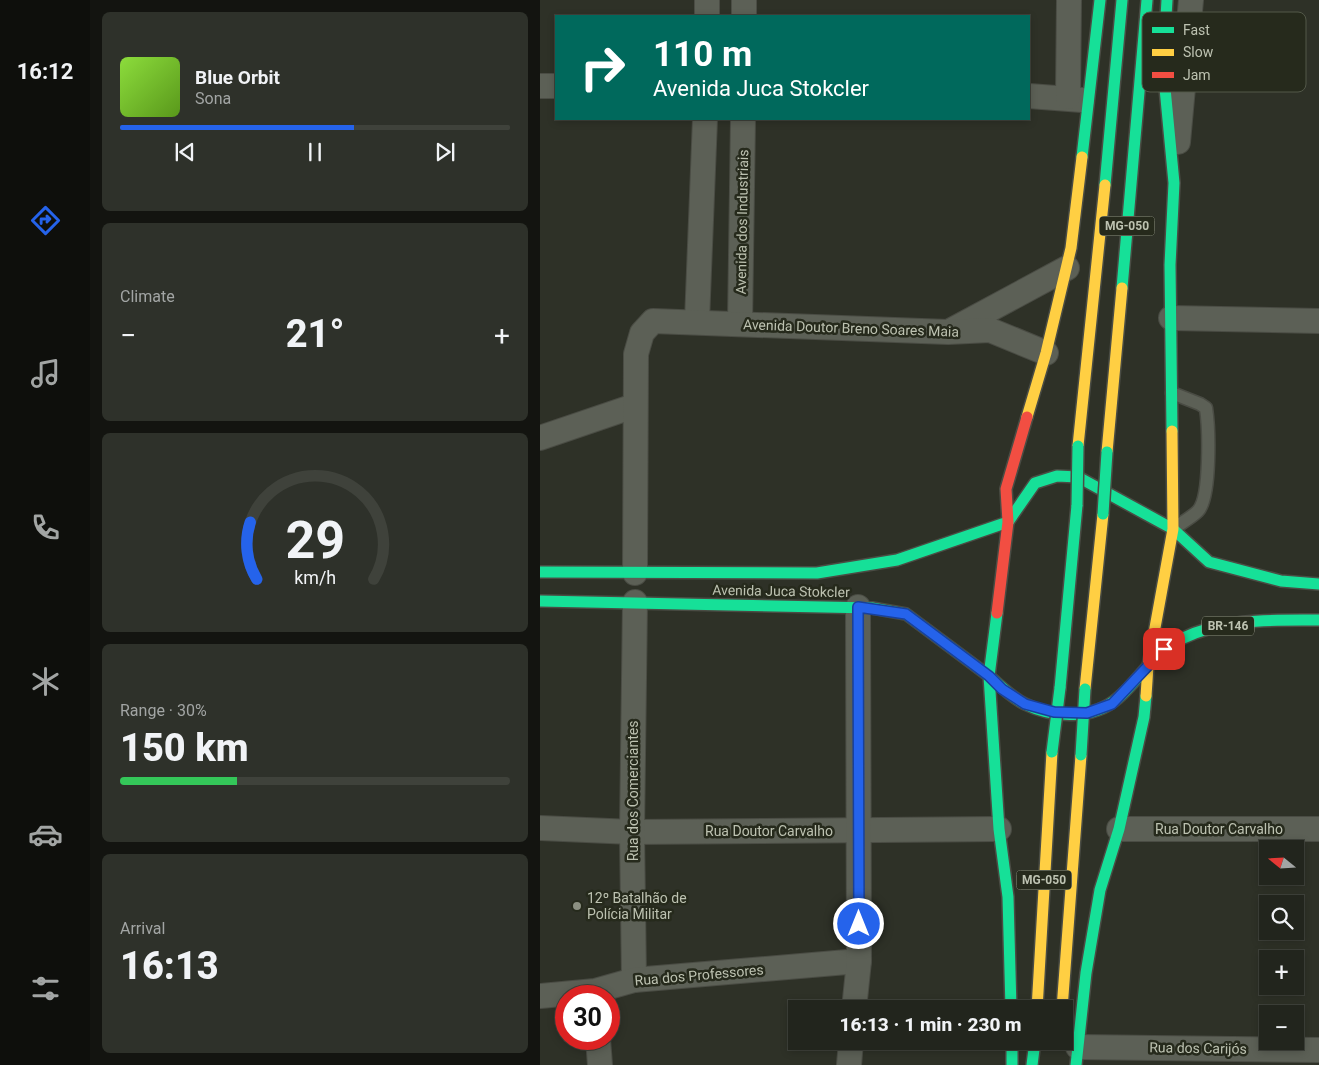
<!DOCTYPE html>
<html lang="en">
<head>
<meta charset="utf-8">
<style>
	body { margin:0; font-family:Roboto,sans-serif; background:#2e312a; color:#f1f3f6; height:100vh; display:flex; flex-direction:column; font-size:19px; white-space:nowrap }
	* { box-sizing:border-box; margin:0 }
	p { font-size:16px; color:#a2a5a4 }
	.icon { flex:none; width:28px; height:28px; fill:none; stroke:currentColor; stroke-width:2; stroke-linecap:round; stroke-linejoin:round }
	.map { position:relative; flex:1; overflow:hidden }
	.drawer { display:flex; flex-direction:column; gap:12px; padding:12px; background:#131410; width:450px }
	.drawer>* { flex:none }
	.banner { position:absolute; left:15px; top:15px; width:475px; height:105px; border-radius:0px; box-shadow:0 2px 8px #0003,0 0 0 1px #3f423b; background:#00695c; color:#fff; overflow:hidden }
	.needle { width:32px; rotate:288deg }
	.controls { position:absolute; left:719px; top:840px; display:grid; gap:10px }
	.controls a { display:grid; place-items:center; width:45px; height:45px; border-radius:0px; background:#22251d; box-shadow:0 2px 8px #0003,0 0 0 1px #3f423b; font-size:25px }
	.speed { position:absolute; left:15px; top:985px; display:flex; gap:10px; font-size:25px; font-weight:700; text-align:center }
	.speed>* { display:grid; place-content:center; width:65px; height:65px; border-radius:50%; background:#22251d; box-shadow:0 2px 8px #0003,0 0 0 1px #3f423b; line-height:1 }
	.speed .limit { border:8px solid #d22; background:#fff; color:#111 }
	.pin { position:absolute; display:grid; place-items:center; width:42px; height:42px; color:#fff; margin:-21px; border-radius:10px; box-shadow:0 2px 8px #0006 }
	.me { position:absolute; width:55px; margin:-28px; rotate:0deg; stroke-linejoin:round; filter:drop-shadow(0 0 4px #0008) }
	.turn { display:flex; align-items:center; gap:18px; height:105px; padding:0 15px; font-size:22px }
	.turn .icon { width:65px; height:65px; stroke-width:2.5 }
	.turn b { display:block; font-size:35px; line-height:42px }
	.big { font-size:38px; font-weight:800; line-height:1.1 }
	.drawer .widget { flex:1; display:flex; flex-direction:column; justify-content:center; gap:8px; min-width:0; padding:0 18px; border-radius:8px; background:#2e312a }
	.drawer .dial { align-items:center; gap:0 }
	.dial svg { height:130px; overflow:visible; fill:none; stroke:#3f423b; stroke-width:7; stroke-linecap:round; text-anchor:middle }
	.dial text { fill:#f1f3f6; stroke:none }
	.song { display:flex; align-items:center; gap:15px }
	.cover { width:60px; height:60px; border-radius:8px; background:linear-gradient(135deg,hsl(90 70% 55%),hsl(90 70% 35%)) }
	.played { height:5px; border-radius:2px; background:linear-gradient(90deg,#2563eb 60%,#3f423b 60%) }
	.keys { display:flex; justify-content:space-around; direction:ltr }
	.heat { display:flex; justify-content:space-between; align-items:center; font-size:28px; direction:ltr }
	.charge { height:8px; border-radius:4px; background:linear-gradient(90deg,#34c759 30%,#3f423b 0) }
	.trip { position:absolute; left:248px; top:1000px; width:285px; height:50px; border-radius:0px; background:#22251d; box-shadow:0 2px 8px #0003,0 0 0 1px #3f423b; font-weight:800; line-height:50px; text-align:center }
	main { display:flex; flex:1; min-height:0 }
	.menu { display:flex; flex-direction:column; width:90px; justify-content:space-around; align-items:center; background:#0e0f0c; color:#a2a5a4 }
	.menu .icon { width:35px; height:35px }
	.menu .current { color:#2563eb }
	.menu b { font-size:22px; color:#f1f3f6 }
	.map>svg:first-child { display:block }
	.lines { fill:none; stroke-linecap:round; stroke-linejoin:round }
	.lane-casing { stroke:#4a4c44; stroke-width:15 }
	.street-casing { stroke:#4a4c44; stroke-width:26 }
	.fast-casing { stroke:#4a4c44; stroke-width:14 }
	.slow-casing { stroke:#4a4c44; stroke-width:14 }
	.jam-casing { stroke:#4a4c44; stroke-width:14 }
	.lane { stroke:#5c6056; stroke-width:12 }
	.street { stroke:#5c6056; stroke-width:24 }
	.fast { stroke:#16e098; stroke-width:11 }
	.slow { stroke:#ffcf43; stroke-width:11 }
	.jam { stroke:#f24e42; stroke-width:11 }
	.fast-bridge-casing { stroke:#4a4d44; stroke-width:14; stroke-linecap:butt }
	.fast-bridge { stroke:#16e098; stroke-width:11 }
	.route-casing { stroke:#184099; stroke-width:12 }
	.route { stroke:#2563eb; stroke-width:9 }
	.poi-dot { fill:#8b8f81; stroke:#262a1c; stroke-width:2 }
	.labels { text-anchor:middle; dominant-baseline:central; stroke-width:5; stroke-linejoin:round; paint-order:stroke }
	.shield { fill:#262a1c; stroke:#909484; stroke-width:1 }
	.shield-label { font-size:12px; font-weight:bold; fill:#bdc2b1 }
	.street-label { font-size:14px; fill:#bdc2b1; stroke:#262a1c }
	.poi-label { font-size:14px; fill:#bdc2b1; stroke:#262a1c; text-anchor:start }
	.key { fill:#262a1c; stroke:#535849; stroke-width:1 }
	.key-label { font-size:14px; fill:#bdc2b1 }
</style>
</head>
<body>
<main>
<nav class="menu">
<b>16:12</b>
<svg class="icon current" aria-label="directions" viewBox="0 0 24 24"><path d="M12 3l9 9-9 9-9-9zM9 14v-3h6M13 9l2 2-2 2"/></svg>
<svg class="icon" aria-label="music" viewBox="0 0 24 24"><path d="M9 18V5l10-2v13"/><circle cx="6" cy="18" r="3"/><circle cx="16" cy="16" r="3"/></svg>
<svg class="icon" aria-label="phone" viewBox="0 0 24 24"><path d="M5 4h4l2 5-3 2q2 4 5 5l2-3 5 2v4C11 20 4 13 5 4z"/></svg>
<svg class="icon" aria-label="climate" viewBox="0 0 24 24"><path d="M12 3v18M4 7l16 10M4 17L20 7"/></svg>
<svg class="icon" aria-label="car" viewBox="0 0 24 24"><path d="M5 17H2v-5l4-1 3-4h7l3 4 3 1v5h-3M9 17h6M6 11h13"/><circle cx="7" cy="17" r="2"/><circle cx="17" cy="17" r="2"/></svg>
<svg class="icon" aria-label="filters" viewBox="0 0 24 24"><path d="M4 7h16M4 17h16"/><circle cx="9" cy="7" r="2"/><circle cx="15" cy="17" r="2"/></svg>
</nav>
<section class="drawer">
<div class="widget">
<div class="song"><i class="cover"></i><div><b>Blue Orbit</b><p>Sona</p></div></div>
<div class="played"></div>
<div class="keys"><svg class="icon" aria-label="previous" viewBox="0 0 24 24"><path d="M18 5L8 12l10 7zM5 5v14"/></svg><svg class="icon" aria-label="pause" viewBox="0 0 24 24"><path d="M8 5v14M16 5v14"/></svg><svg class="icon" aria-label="next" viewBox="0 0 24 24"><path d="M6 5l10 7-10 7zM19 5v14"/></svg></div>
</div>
<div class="widget"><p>Climate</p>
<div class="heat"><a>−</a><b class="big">21°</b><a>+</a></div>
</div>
<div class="widget dial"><svg viewBox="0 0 100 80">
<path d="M14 69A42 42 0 1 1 86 69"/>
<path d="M14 69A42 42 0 0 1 10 34" stroke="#2563eb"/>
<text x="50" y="56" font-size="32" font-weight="700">29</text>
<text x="50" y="72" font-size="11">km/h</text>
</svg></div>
<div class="widget"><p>Range · 30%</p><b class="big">150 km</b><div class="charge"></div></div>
<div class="widget"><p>Arrival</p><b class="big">16:13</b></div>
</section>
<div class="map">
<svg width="779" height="1065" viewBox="0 0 779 1065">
	<rect width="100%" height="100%" fill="#2e3127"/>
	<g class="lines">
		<g class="lane-casing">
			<path id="lane" d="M 632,393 L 660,404 L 666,408 C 669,428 671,497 658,511 C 651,518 641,523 633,529"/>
		</g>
		<g class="street-casing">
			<g id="street">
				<path d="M 167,16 L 167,0"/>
				<path d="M 204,16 L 204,0"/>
				<path d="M 0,86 L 16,86"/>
				<path d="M 489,96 L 542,100"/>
				<path d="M 528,97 L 529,0"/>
				<path d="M 638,142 L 651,0"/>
				<path d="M 631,318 L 779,321"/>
				<path d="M 157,321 L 165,119"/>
				<path d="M 200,324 L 203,119"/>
				<path d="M 412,330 L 527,268"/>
				<path d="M 0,438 L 94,406"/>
				<path d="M 95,573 L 96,354 L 102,333 L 113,321 L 408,332 L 450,330 L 506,353"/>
				<path d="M 0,828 L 92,832 L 459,829"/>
				<path d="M 579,829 L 779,829"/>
				<path d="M 94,980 L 92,832 L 95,602"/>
				<path d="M 0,996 L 55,991 L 94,980 L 319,961"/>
				<path d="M 314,1009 L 319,961 L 318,607"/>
				<path d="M 58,1039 L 60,1065"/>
				<path d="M 538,1047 L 779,1050"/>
				<path d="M 309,1065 L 311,1041"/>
			</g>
		</g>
		<g class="fast-casing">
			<g id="fast">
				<path d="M 627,0 L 623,67 L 634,183 L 630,265 L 632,431"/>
				<path d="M 542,157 L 560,0"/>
				<path d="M 565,185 L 582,0"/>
				<path d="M 582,288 L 607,0"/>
				<path d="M 468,522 L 495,483 L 517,476 L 538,477 L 633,529 L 669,562 L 741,581 L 779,584"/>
				<path d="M 0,572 L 277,573 L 357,560 L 468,522"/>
				<path d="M 0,601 L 332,608 L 366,614 L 449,676"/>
				<path d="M 457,613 L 449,676 L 459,829 L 468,897 L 471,1009"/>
				<path d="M 449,676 C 460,686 471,697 485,704 C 513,718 553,720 578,698 C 601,678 613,653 641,639 C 683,618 733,620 779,620"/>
				<path d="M 520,688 L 537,505"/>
				<path d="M 472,1041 L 472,1065"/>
				<path d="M 492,1065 L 495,1041"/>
				<path d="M 536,1065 L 546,973 L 560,890 L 579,829 L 604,717 L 606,696"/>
			</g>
		</g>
		<g class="slow-casing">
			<g id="slow">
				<path d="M 487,417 L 506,353 L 531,248 L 542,157"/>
				<path d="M 538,446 L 565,185"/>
				<path d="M 567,452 L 582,288"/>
				<path d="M 545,689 L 563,514"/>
				<path d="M 606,696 L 608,666 L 633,529 L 632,431"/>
				<path d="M 497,1009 L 512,752"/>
				<path d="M 522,1009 L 541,755"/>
			</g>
		</g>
		<g class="jam-casing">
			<path id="jam" d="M 457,613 L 468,522 L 466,489 L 487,417"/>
		</g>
		<use href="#lane" class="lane"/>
		<use href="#street" class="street"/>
		<use href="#fast" class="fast"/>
		<use href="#slow" class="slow"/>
		<use href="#jam" class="jam"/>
		<g class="fast-bridge-casing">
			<g id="fast-bridge">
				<path d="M 537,505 L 538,446"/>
				<path d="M 563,514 L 567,452"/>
				<path d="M 512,752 L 520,688"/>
				<path d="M 541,755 L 545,689"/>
			</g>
		</g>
		<use href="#fast-bridge" class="fast-bridge"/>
	</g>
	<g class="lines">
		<g class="route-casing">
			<path id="route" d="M 319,924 L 318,607 L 366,614 L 449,676 L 462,689 L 485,704 L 514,712 L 547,713 L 572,704 L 624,649"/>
		</g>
		<use href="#route" class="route"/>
	</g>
	<circle class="poi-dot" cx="37" cy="906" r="5"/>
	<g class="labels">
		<g class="shield">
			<rect x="559.5" y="216.5" width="55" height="19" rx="4"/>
			<rect x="662" y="616.5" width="52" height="19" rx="4"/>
			<rect x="476.5" y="870.5" width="55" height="19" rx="4"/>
		</g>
		<g class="shield-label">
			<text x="587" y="226">MG-050</text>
			<text x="688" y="626">BR-146</text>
			<text x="504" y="880">MG-050</text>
		</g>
		<g class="street-label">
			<text transform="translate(202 222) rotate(-89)">Avenida dos Industriais</text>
			<text transform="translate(311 328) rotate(2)">Avenida Doutor Breno Soares Maia</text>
			<text transform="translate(241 591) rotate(1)">Avenida Juca Stokcler</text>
			<text transform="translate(93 791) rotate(-90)">Rua dos Comerciantes</text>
			<text x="679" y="829">Rua Doutor Carvalho</text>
			<text x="229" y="831">Rua Doutor Carvalho</text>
			<text transform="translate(159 975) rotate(-5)">Rua dos Professores</text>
			<text transform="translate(658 1048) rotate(1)">Rua dos Carijós</text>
		</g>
		<g class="poi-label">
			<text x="47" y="898">12º Batalhão de<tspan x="47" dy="16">Polícia Militar</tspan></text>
		</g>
	</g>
	<rect x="602" y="12" width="164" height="80" rx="8" class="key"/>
	<rect x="612" y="27" width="22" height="6" fill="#16e098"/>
	<rect x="612" y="49" width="22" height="7" fill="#ffcf43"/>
	<rect x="612" y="72" width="22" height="6" fill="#f24e42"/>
	<g class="key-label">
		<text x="643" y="35">Fast</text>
		<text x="643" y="57">Slow</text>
		<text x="643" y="80">Jam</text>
	</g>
</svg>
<div class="controls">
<a><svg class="needle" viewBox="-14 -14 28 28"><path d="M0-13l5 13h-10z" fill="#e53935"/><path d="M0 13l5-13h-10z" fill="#a2a5a4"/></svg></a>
<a><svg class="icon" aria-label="search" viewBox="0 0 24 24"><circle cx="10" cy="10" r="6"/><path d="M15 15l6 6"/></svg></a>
<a>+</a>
<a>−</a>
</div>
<div class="speed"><div class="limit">30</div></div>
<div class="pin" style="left:624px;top:649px;background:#d93025"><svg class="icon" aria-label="arrive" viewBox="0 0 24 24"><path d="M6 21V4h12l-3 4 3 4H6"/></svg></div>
<svg class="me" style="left:319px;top:924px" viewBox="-20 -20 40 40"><circle r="17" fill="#2563eb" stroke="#fff" stroke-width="3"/><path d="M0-11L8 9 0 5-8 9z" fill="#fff"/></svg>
<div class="trip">16:13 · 1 min · 230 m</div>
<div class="banner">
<div class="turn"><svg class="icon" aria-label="right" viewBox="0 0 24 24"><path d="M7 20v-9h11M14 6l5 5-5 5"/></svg><div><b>110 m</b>Avenida Juca Stokcler</div></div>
</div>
</div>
</main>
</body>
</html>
